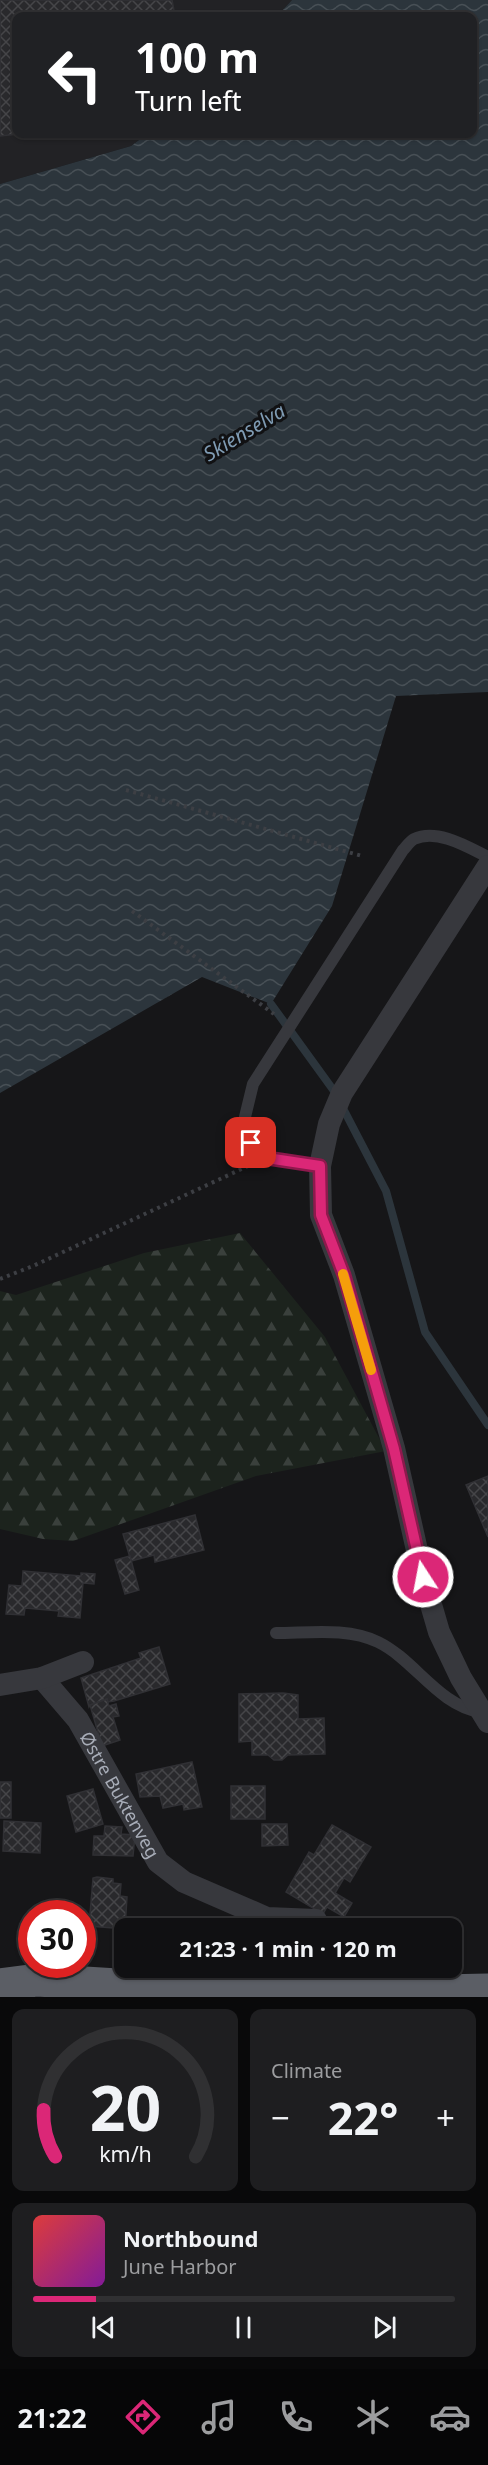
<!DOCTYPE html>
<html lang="en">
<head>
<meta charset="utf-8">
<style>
	body { margin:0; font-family:"Noto Sans",sans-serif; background:#1e1e20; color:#f1f3f6; height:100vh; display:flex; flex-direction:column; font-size:22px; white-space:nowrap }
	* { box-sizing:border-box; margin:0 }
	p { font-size:20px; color:#9c9d9f }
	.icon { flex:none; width:33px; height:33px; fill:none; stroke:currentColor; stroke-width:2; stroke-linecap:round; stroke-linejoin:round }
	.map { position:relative; height:1997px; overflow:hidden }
	.panel { display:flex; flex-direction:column; gap:12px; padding:12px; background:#09090a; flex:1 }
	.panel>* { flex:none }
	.hud { position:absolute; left:12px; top:12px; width:465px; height:126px; border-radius:12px; box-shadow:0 2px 4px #0004,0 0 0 2px #303032; background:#202124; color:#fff; overflow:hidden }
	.speed { position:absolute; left:18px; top:1900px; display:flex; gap:12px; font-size:30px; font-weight:700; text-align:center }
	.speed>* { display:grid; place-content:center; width:78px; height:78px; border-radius:50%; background:#101012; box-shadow:0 2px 4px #0004,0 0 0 2px #303032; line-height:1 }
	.speed .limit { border:9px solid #d22; background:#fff; color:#111 }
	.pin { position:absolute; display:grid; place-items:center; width:51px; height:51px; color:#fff; margin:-26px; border-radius:12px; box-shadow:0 3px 9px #0006 }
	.me { position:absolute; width:66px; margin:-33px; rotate:349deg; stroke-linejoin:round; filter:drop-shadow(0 0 4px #0008) }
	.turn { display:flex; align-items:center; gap:21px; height:126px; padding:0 24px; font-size:27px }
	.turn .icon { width:78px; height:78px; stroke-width:2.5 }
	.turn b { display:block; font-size:42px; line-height:51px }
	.big { font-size:45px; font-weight:700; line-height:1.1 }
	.panel .card { flex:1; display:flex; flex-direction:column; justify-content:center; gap:9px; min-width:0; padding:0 21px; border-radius:12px; background:#1e1e20 }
	.panel .dial { align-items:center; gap:0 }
	.dial svg { height:156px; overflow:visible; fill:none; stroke:#303032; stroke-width:7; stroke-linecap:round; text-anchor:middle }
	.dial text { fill:#f1f3f6; stroke:none }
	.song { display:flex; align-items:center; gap:18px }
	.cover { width:72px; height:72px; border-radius:9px; background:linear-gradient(135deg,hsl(0 70% 55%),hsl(290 70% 35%)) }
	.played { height:6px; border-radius:3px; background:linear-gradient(90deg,#db2777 15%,#303032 15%) }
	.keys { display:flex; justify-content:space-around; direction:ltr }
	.heat { display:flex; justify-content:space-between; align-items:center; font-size:33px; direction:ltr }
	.panel .tiles { flex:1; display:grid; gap:12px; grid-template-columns:1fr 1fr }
	.card:last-child { grid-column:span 2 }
	.trip { position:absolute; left:114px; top:1918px; width:348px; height:60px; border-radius:12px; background:#101012; box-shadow:0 2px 4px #0004,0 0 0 2px #303032; font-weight:700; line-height:60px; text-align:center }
	.tabs { display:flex; height:96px; justify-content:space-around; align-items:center; background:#060607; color:#9c9d9f }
	.tabs .icon { width:42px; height:42px }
	.tabs .current { color:#db2777 }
	.tabs b { font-size:27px; color:#f1f3f6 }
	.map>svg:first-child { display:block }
	.built { fill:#222225 }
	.forest { fill:url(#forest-firs) }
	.water { fill:url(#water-waves) }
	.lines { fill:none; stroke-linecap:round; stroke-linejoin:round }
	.stream { stroke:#2c353c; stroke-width:8 }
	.building { fill:url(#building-cross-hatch); stroke:#303034; stroke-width:1.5 }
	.path { stroke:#3d3f44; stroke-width:4; stroke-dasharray:3 4.5; stroke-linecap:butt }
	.service { stroke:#37383d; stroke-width:12 }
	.minor { stroke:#37383d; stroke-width:22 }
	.trunk { stroke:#5b5e65; stroke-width:33 }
	.route-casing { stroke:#8e194d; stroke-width:15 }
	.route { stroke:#db2777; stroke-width:10 }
	.slow { stroke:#f59e0b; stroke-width:10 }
	.labels { text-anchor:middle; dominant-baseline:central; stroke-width:6; stroke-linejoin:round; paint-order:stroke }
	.street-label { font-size:18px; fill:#a8adb8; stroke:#111113 }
	.water-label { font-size:20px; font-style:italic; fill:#7f9bb3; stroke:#111113 }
</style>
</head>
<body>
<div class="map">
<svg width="488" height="1997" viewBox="0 0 488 1997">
	<defs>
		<pattern id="forest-firs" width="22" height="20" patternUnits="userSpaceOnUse" patternTransform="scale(1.5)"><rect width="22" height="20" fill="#1c231d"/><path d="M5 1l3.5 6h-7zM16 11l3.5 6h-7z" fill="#3a403c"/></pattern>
		<pattern id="water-waves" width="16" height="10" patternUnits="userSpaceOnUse" patternTransform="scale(1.5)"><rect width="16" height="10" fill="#2c353c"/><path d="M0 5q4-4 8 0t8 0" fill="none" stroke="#485056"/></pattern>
		<pattern id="building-cross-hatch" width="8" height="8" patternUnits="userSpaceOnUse" patternTransform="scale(1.5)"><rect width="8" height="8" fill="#29292c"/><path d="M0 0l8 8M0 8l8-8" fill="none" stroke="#454548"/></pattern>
	</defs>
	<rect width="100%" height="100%" fill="#161618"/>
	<path class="built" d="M 0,0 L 292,0 L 277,16 L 16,16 L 16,134 L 147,134 L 131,146 L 0,184 Z"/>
	<path class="forest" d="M 240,1233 L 325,1337 L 386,1451 L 256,1476 L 73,1541 L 43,1539 L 0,1529 L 0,1291 L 16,1295 L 144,1253 Z"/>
	<path class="water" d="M 292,0 L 488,0 L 488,692 L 396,696 L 332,906 L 271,1004 L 202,977 L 0,1093 L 0,184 L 131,146 L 147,134 L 472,134 L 472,16 L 277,16 Z"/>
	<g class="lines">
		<path class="stream" d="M 271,1004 L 334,1091 L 386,1191 L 425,1332 L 488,1425"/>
	</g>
	<g class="building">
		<path d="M 0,0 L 172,0 L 175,16 L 16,16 L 18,134 L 0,136 Z"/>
		<path d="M 488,1476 L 488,1537 L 466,1485 Z"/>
		<path d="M 195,1515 L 204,1550 L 155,1562 L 154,1555 L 131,1561 L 123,1534 Z"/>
		<path d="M 130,1556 L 139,1590 L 125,1594 L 115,1560 Z"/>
		<path d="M 23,1571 L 81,1576 L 81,1573 L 95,1574 L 94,1584 L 83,1583 L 80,1618 L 58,1616 L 59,1611 L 25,1608 L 24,1615 L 6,1614 L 9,1585 L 22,1586 Z"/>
		<path d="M 159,1647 L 170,1684 L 114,1701 L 108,1702 L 107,1699 L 90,1705 L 89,1707 L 81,1678 L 141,1658 L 139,1653 Z"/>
		<path d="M 283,1693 L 298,1695 L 298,1719 L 324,1718 L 325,1754 L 288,1755 L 282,1760 L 274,1760 L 268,1755 L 252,1755 L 252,1741 L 239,1742 L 239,1694 Z"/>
		<path d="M 107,1699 L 109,1706 L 116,1704 L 119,1716 L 113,1717 L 120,1740 L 102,1746 L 90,1705 Z"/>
		<path d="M 192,1762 L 202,1807 L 184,1810 L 183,1804 L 163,1808 L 160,1796 L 140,1797 L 136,1774 Z"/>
		<rect x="0" y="1782" width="11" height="36"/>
		<rect x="231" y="1786" width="34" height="33"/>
		<path d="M 93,1789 L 103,1824 L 76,1832 L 67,1796 Z"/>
		<path d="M 4,1821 L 41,1823 L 40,1853 L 3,1851 Z"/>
		<path d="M 262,1824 L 287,1824 L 288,1845 L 262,1846 Z"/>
		<path d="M 332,1825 L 371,1847 L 350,1882 L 344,1878 L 335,1893 L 352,1903 L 344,1917 L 327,1907 L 323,1914 L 286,1892 L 309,1852 L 314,1855 Z"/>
		<path d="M 105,1826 L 122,1827 L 121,1834 L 135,1835 L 133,1856 L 93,1855 L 94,1836 L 104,1836 Z"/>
		<path d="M 97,1877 L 113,1879 L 113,1883 L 121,1884 L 120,1896 L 127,1897 L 125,1929 L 89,1926 L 93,1878 Z"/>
	</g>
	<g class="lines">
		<g class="path">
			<path d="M 126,790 L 362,856"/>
			<path d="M 132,911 L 274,1014"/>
			<path d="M 0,1279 L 33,1266 L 248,1166"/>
		</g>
		<g class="service">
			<path d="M 320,1166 L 267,1158 L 251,1142 L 245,1117 L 253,1084 L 403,850 C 406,847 410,841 414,839 C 437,828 468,847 488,857"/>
			<path d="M 276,1633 C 308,1633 348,1627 378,1642 C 415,1660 438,1705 480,1712"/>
		</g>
		<g class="minor">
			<path d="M 488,866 L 342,1093 L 329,1124 L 320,1166 L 321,1215 L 344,1275 L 394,1448 L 423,1577 L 439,1632 L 461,1678 L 488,1722"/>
			<path id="s1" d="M 42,1678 L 78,1720 L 158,1862 L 184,1882 L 267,1918 L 316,1920"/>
			<path d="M 0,1685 L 42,1678 L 83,1662"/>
		</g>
		<path class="trunk" d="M 0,1985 L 37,1980 L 213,1991 L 394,1992 L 488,1990"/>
	</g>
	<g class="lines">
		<g class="route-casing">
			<path id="route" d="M 251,1143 L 267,1158 L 320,1166 L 321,1215 L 344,1275 L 394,1449 L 423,1577"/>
		</g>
		<use href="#route" class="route"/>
		<path class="slow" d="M 343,1274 L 371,1370"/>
	</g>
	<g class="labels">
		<g class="street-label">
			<text stroke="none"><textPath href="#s1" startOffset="141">Østre Buktenveg</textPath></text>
		</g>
		<g class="water-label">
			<text transform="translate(244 432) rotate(-31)">Skienselva</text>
		</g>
	</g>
</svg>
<div class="speed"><div class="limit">30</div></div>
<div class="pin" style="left:251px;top:1143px;background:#d93025"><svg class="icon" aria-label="arrive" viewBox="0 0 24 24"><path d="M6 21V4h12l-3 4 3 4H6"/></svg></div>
<svg class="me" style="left:423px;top:1577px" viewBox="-20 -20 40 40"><circle r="17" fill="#db2777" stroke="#fff" stroke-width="3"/><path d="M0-11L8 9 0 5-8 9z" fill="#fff"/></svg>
<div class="trip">21:23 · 1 min · 120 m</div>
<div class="hud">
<div class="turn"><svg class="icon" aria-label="left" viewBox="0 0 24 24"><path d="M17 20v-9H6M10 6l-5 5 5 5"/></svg><div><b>100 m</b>Turn left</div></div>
</div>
</div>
<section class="panel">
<div class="tiles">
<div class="card dial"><svg viewBox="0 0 100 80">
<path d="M14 69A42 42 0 1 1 86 69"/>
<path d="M14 69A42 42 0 0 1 8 45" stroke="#db2777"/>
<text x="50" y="56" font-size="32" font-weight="700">20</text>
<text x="50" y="72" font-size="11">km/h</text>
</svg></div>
<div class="card"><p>Climate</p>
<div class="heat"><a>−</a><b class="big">22°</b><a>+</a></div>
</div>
<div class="card">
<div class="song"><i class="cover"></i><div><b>Northbound</b><p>June Harbor</p></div></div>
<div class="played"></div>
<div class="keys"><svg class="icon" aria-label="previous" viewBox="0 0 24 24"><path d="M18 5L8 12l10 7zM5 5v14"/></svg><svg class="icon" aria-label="pause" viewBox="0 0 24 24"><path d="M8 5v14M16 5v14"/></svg><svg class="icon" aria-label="next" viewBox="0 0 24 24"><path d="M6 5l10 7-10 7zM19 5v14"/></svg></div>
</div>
</div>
</section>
<nav class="tabs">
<b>21:22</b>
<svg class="icon current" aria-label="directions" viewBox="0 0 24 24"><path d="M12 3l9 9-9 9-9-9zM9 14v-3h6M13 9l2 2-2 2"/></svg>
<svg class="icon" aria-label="music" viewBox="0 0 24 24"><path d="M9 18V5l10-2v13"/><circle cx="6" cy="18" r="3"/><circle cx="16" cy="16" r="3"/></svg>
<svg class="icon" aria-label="phone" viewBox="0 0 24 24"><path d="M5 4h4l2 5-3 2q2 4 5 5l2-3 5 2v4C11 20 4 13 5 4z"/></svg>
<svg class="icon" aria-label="climate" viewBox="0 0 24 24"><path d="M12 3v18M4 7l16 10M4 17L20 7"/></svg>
<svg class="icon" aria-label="car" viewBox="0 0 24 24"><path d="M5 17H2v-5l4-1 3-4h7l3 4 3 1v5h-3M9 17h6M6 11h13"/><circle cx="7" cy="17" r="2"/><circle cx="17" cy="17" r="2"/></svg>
</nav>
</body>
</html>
